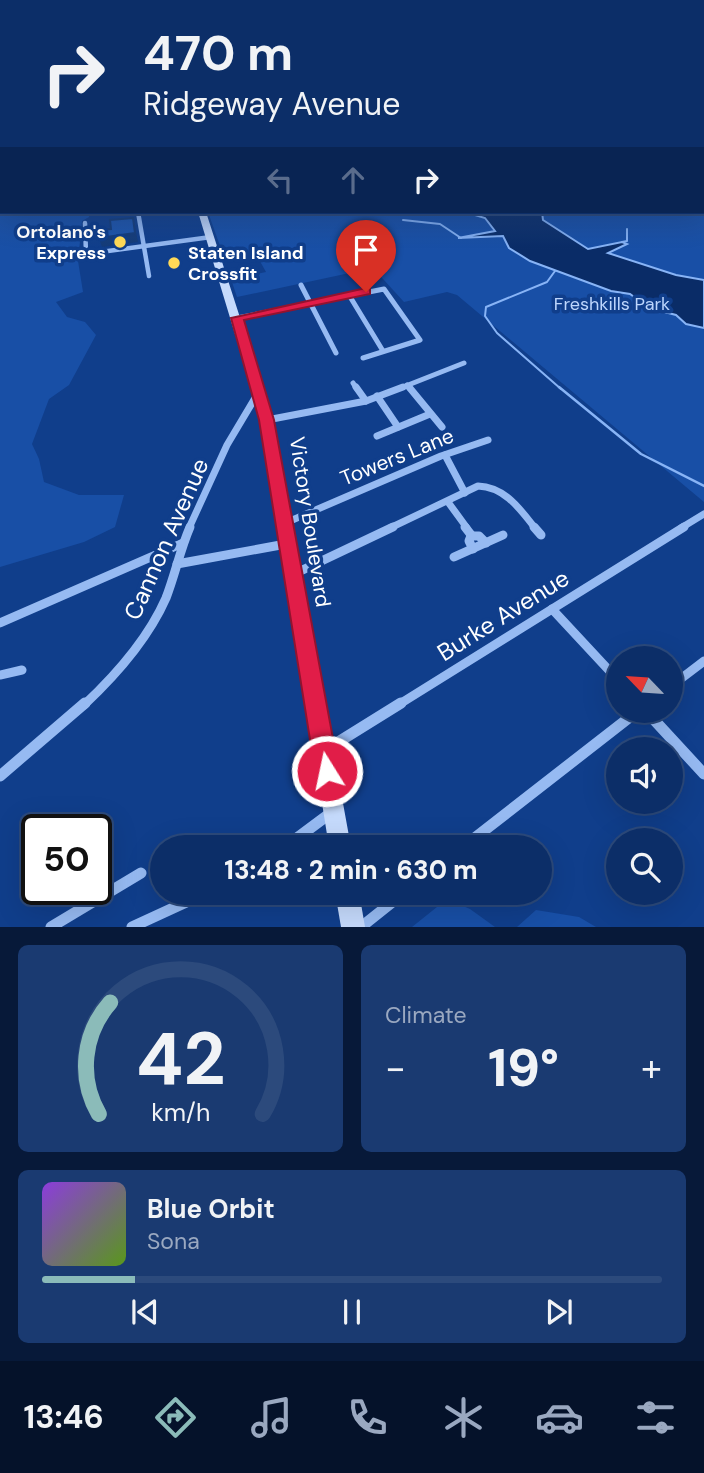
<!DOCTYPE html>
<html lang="en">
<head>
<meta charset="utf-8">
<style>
	body { margin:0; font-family:"DM Sans",sans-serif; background:#1a3a71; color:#f1f3f6; height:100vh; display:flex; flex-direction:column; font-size:26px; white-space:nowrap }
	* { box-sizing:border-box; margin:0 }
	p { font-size:23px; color:#9aa8c0 }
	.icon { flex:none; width:38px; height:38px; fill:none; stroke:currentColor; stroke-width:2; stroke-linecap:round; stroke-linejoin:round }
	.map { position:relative; height:927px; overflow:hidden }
	.sheet { display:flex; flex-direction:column; gap:18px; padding:18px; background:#071939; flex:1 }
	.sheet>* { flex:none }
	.hud { position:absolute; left:0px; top:0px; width:705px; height:214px; box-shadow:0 7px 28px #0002,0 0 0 2px #2c4a7c; background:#0c2e68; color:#f1f3f6; overflow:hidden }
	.needle { width:46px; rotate:295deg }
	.buttons { position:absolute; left:606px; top:646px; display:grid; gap:14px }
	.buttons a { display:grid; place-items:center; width:77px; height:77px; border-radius:50%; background:#0c2e68; box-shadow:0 7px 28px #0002,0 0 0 2px #2c4a7c; font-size:35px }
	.speed { position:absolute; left:21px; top:814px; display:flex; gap:14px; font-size:35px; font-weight:700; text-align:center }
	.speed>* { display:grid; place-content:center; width:91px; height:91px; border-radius:50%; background:#0c2e68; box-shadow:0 7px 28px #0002,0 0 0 2px #2c4a7c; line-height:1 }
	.speed .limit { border:4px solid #111; border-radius:10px; background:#fff; color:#111 }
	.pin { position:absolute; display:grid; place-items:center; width:60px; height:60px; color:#fff; margin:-72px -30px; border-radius:50% 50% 50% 0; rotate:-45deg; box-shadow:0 0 7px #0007 }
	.pin .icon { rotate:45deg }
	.me { position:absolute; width:77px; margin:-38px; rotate:350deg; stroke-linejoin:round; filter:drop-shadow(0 0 5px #0008) }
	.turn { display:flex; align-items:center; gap:24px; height:147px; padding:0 28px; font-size:32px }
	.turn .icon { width:91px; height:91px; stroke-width:2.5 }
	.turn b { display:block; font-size:49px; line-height:60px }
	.lanes { display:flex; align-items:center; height:66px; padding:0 28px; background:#0003; justify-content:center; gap:35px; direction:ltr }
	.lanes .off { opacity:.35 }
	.big { font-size:52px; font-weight:800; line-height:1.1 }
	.sheet .widget { flex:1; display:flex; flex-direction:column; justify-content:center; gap:10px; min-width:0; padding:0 24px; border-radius:10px; background:#1a3a71 }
	.sheet .dial { align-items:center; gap:0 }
	.dial svg { height:182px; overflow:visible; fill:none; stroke:#2c4a7c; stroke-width:7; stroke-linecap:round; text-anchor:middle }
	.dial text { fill:#f1f3f6; stroke:none }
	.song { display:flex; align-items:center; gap:21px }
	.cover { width:84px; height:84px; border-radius:10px; background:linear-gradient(135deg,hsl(270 70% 55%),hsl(90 70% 35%)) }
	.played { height:7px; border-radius:4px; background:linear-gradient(90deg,#8bbbb9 15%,#2c4a7c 15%) }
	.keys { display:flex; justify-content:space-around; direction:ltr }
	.heat { display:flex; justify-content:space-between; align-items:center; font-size:38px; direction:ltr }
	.sheet .tiles { flex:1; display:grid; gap:18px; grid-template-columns:1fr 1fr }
	.widget:last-child { grid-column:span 2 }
	.trip { position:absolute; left:150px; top:835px; width:402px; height:70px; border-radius:35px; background:#0c2e68; box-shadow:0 7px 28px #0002,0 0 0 2px #2c4a7c; font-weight:800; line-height:70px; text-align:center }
	.dock { display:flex; height:112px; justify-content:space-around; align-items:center; background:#05122a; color:#9aa8c0 }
	.dock .icon { width:49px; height:49px }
	.dock .current { color:#8bbbb9 }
	.dock b { font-size:32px; color:#f1f3f6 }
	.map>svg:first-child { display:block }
	.green { fill:#184fa6 }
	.water { fill:#0a2c67; stroke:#88b4f6; stroke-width:2 }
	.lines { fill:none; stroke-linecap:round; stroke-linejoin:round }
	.stream-far1 { stroke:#88b4f6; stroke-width:2 }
	.stream { stroke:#88b4f6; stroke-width:2.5 }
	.street-far4 { stroke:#96baf2; stroke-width:4.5 }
	.street-far3 { stroke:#96baf2; stroke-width:5 }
	.street-far2 { stroke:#96baf2; stroke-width:7 }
	.street-far1 { stroke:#96baf2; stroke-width:9 }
	.street { stroke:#96baf2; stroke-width:11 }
	.secondary { fill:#c5dafc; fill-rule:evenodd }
	.shaded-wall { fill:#143b78 }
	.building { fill:#1d54ab; stroke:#143b78; stroke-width:2 }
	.route { fill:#e11d48; stroke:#92132f; stroke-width:2 }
	.poi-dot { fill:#ffd957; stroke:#103e8b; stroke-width:2.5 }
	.labels { text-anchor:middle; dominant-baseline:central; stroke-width:7; stroke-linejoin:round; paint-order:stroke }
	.far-poi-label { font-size:18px; font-weight:bold; fill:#fff; stroke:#103e8b; text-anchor:end }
	.far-park-label { font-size:18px; fill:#bdd6fd; stroke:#103e8b }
	.street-label { font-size:21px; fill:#fff; stroke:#103e8b }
	.near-street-label { font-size:24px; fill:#fff; stroke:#103e8b }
</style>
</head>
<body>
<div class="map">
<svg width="704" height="927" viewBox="0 0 704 927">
	<rect width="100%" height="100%" fill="#103e8b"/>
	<g class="green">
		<path d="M 704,121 L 704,502 L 457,295 L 447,292 L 404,302 L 373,268 L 237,297 L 231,279 L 266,272 L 256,254 L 225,260 L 208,212 L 704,212 Z"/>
		<path d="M 0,170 L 2,212 L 89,212 L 89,217 L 82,221 L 78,261 L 83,292 L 56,302 L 67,317 L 85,322 L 96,335 L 69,385 L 49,399 L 32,444 L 39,459 L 44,482 L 79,495 L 124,495 L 115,527 L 84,542 L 0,567 Z"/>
		<path d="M 447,899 L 470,909 L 495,927 L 412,927 Z"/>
		<path d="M 536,910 L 579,917 L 596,927 L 517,927 Z"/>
	</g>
	<path class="water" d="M 465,212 L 542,212 L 543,220 L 588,249 L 622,242 L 627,244 L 608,253 L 676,275 L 704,280 L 704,328 L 686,324 L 676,315 L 649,308 L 630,294 L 611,291 L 530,261 L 509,248 L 503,236 L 458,238 L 495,231 L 485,218 Z"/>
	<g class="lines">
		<g class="stream-far1">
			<path d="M 403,220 L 440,224 L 461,238"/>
			<path d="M 622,242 L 627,241 L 627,229"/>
			<path d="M 555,271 L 547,282 L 486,307 L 485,316 L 497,333 L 561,389"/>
		</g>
		<path class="stream" d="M 559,387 L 641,454 L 704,486"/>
		<g class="street-far4">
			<path d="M 138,212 L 149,276"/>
			<path d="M 85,223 L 86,254 L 211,237"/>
		</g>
		<g class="street-far3">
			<path d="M 301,285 L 336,353"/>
			<path d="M 349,295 L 383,351"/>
			<path d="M 237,318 L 384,289 L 420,340 L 363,358"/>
			<path d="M 353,383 L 357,389"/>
			<path d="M 407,385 L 410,389"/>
			<path d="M 398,389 L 464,363"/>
		</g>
		<g class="street-far2">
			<path d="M 356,387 L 366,401"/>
			<path d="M 409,387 L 442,427"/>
			<path d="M 377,396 L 398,427"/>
			<path d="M 267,420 L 366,401 L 403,387"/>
			<path d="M 377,436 L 430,414"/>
			<path d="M 445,455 L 465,493"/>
			<path d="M 448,502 L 467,528"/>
			<path d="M 283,524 L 441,456 L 488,440"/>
			<path d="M 189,528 L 227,445 L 258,393"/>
			<path d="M 390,528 L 478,486 C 505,487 520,509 535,528"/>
			<path d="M 681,528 L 704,514"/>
		</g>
		<g class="street-far1">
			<path d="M 465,527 L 472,536"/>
			<path d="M 534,527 L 541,535"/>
			<path d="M 473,549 L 469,541 L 471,536 L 479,536 L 486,543"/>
			<path d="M 454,557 L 503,535"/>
			<path d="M 177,564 L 286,544"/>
			<path d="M 292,575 L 393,527"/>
			<path d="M 552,609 L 618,680"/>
			<path d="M 0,623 L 183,543"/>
			<path d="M 0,675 L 22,670"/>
			<path d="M 670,687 L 704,661"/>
			<path d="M 84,705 C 116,675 148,639 166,598 C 175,575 180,550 190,527"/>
			<path d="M 398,705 L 684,527"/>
		</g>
		<g class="street">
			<path d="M 645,710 L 704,774"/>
			<path d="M 327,749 L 401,703"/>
			<path d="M 0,776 L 85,703"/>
			<path d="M 285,847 L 332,812"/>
			<path d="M 463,847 L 639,710"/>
			<path d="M 51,927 L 141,873"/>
			<path d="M 132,927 L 208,892"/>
			<path d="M 361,927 L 405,892"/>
		</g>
		<g class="secondary">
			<rect x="0" y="167" width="2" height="4"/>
			<path d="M 198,212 L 206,212 L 273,420 L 351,847 L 329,847 L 261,420 Z"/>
			<path d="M 335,892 L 359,892 L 365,927 L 341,927 Z"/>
		</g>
	</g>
	<path class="shaded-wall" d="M 133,218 L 138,242 L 102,247 L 99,238 Z"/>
	<path class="building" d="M 133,218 L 135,233 L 99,238 L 99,230 L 111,229 L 110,220 Z"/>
	<linearGradient id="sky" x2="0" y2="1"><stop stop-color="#09224c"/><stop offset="0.48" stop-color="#315898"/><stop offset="1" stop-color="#315898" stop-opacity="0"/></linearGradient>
	<rect width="704" height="250" fill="url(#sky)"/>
	<path class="route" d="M 366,288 L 370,289 L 370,294 L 244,320 L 274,420 L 339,771 L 335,780 L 327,783 L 318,780 L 315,771 L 259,420 L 231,318 Z"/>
	<g class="poi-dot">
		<circle cx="120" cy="242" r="7"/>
		<circle cx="174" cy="263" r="7"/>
	</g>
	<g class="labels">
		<g class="far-poi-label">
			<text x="106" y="232">Ortolano's<tspan x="106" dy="21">Express</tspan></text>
			<text x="188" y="253" text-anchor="start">Staten Island<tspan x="188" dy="21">Crossfit</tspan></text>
		</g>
		<g class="far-park-label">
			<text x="612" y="304">Freshkills Park</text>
		</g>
		<g class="street-label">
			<text transform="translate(397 457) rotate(-22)">Towers Lane</text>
			<text transform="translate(310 522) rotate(81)">Victory Boulevard</text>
		</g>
		<g class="near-street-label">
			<text transform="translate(166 539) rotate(-66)">Cannon Avenue</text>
			<text transform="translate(503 615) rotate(-32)">Burke Avenue</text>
		</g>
	</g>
</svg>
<div class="buttons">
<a><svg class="needle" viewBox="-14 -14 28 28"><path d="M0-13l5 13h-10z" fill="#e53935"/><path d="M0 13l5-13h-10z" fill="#9aa8c0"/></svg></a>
<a><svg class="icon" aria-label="sound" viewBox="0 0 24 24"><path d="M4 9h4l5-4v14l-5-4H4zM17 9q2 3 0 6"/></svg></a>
<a><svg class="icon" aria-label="search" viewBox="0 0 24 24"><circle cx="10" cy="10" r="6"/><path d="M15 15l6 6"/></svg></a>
</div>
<div class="speed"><div class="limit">50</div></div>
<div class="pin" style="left:366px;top:292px;background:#d93025"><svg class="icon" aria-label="arrive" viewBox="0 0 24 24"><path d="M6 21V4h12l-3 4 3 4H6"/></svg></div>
<svg class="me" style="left:327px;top:771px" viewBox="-20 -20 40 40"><circle r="17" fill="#e11d48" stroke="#fff" stroke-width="3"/><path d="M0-11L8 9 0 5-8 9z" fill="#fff"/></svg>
<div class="trip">13:48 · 2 min · 630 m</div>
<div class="hud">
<div class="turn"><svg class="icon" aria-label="right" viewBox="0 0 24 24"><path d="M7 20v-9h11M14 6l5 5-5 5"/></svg><div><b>470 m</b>Ridgeway Avenue</div></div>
<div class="lanes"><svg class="icon off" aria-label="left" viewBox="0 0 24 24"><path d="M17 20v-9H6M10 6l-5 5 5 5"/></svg><svg class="icon off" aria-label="ahead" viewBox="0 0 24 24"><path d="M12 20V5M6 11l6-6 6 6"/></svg><svg class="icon" aria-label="right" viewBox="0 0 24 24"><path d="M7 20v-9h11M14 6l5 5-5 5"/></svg></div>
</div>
</div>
<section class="sheet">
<div class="tiles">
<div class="widget dial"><svg viewBox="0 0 100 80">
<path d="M14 69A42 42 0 1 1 86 69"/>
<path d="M14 69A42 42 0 0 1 19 20" stroke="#8bbbb9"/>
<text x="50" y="56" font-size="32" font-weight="700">42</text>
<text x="50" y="72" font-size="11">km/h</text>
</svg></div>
<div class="widget"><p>Climate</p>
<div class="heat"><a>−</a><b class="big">19°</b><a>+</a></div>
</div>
<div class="widget">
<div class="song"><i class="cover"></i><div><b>Blue Orbit</b><p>Sona</p></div></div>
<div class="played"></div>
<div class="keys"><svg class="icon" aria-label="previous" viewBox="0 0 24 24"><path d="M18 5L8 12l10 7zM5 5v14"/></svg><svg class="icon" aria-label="pause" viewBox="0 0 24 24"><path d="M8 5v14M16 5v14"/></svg><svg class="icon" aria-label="next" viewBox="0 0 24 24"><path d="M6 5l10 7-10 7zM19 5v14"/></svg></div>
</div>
</div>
</section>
<nav class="dock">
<b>13:46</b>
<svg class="icon current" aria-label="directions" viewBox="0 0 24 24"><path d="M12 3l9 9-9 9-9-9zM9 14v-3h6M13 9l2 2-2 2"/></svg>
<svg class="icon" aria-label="music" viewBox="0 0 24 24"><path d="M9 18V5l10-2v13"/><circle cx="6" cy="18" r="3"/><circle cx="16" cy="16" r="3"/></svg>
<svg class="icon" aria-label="phone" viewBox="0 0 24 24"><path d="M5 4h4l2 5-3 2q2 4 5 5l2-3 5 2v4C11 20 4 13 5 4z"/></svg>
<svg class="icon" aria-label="climate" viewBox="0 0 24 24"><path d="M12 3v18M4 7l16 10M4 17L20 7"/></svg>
<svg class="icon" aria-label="car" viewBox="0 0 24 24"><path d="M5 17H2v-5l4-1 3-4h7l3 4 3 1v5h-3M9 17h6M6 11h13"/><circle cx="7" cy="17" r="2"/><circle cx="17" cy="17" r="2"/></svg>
<svg class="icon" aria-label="filters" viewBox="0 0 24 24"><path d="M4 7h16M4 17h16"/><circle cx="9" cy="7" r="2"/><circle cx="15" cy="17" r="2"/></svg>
</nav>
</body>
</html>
